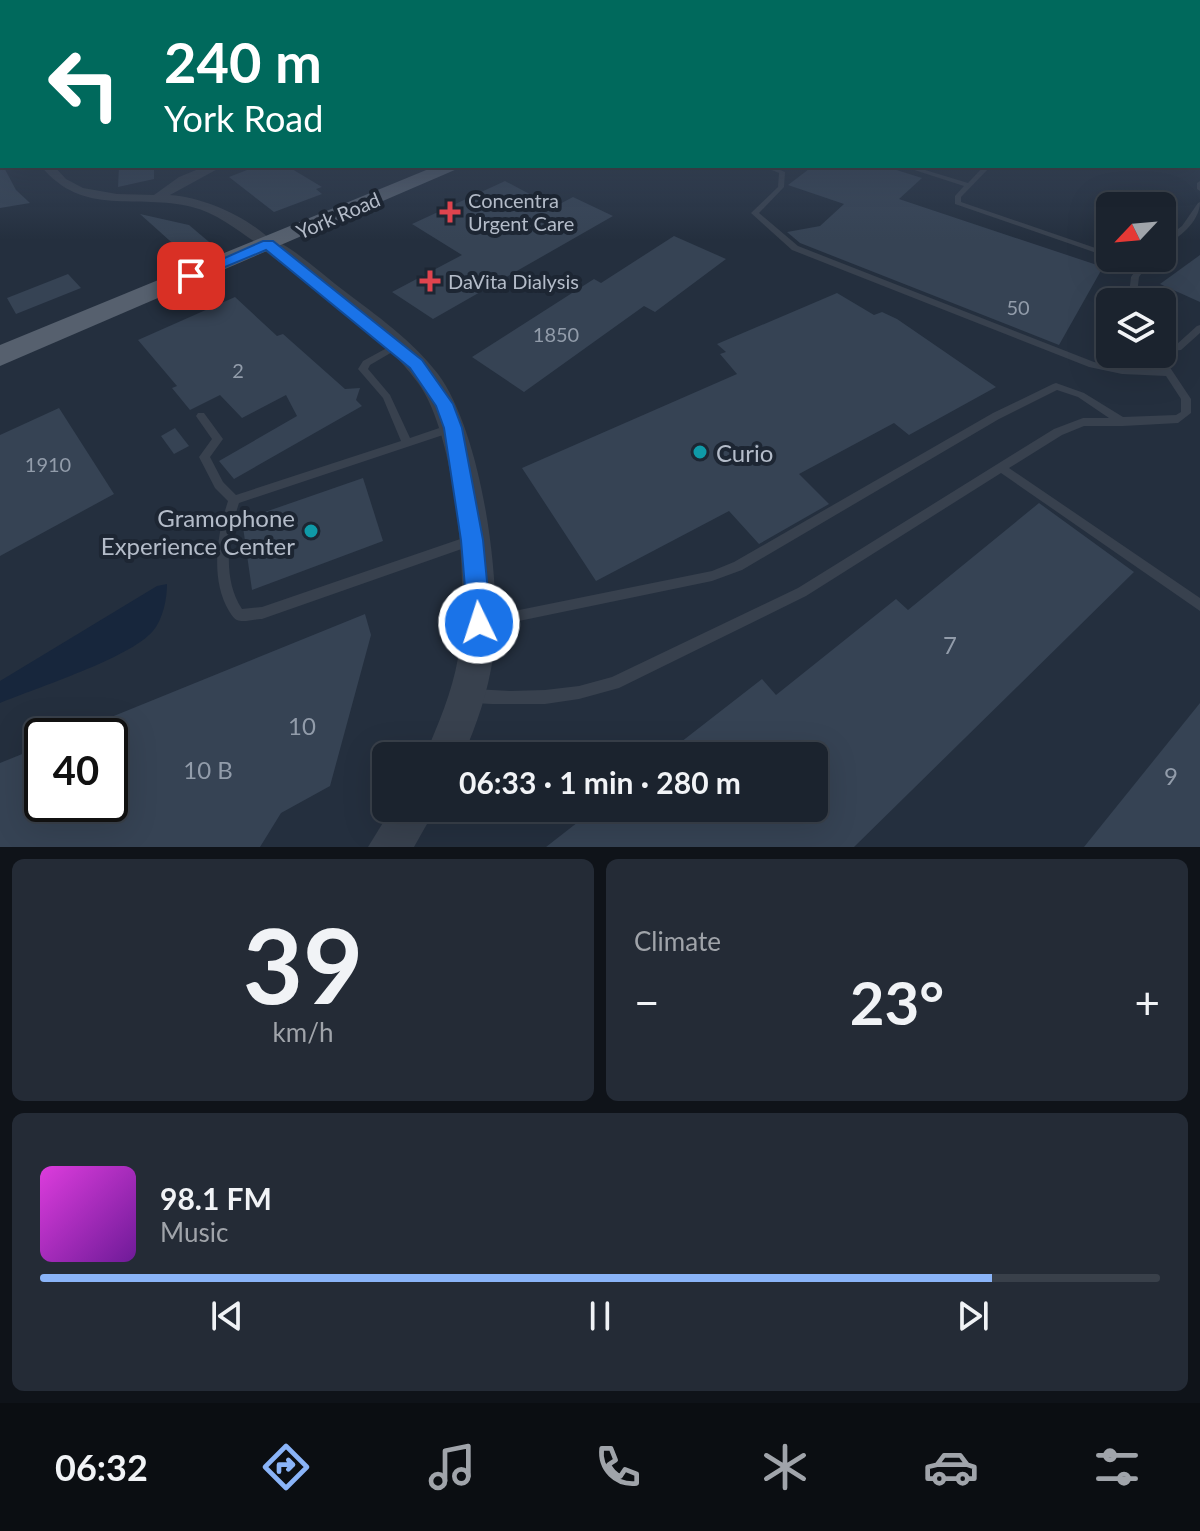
<!DOCTYPE html>
<html lang="en">
<head>
<meta charset="utf-8">
<style>
	body { margin:0; font-family:Lato,sans-serif; background:#242b36; color:#f1f3f6; height:100vh; display:flex; flex-direction:column; font-size:30px; white-space:nowrap }
	* { box-sizing:border-box; margin:0 }
	p { font-size:26px; color:#a0a4aa }
	.icon { flex:none; width:44px; height:44px; fill:none; stroke:currentColor; stroke-width:2; stroke-linecap:round; stroke-linejoin:round }
	.map { position:relative; height:847px; overflow:hidden }
	.sheet { display:flex; flex-direction:column; gap:12px; padding:12px; background:#0f1319; flex:1 }
	.sheet>* { flex:none }
	.guide { position:absolute; left:0px; top:0px; width:1200px; height:168px; box-shadow:0 8px 32px #0002,0 0 0 2px #39404a; background:#00695c; color:#fff; overflow:hidden }
	.needle { width:52px; rotate:244deg }
	.tools { position:absolute; left:1096px; top:192px; display:grid; gap:16px }
	.tools a { display:grid; place-items:center; width:80px; height:80px; border-radius:12px; background:#1b232e; box-shadow:0 8px 32px #0002,0 0 0 2px #39404a; font-size:40px }
	.speed { position:absolute; left:24px; top:718px; display:flex; gap:16px; font-size:40px; font-weight:700; text-align:center }
	.speed>* { display:grid; place-content:center; width:104px; height:104px; border-radius:50%; background:#1b232e; box-shadow:0 8px 32px #0002,0 0 0 2px #39404a; line-height:1 }
	.speed .limit { border:4px solid #111; border-radius:12px; background:#fff; color:#111 }
	.pin { position:absolute; display:grid; place-items:center; width:68px; height:68px; color:#fff; margin:-34px; border-radius:16px; box-shadow:0 4px 12px #0006 }
	.me { position:absolute; width:88px; margin:-44px; rotate:356deg; stroke-linejoin:round; filter:drop-shadow(0 0 6px #0008) }
	.turn { display:flex; align-items:center; gap:28px; height:168px; padding:0 32px; font-size:36px }
	.turn .icon { width:104px; height:104px; stroke-width:2.5 }
	.turn b { display:block; font-size:56px; line-height:68px }
	.big { font-size:60px; font-weight:700; line-height:1.1 }
	.sheet .widget { flex:1; display:flex; flex-direction:column; justify-content:center; gap:12px; min-width:0; padding:0 28px; border-radius:12px; background:#242b36 }
	.sheet .dial { align-items:center; gap:0 }
	.dial b { font-size:104px; line-height:1 }
	.song { display:flex; align-items:center; gap:24px }
	.cover { width:96px; height:96px; border-radius:12px; background:linear-gradient(135deg,hsl(300 70% 55%),hsl(280 70% 35%)) }
	.played { height:8px; border-radius:4px; background:linear-gradient(90deg,#8ab4f8 85%,#39404a 85%) }
	.keys { display:flex; justify-content:space-around; direction:ltr }
	.heat { display:flex; justify-content:space-between; align-items:center; font-size:44px; direction:ltr }
	.sheet .tiles { flex:1; display:grid; gap:12px; grid-template-columns:1fr 1fr }
	.widget:last-child { grid-column:span 2 }
	.trip { position:absolute; left:372px; top:742px; width:456px; height:80px; border-radius:12px; background:#1b232e; box-shadow:0 8px 32px #0002,0 0 0 2px #39404a; font-weight:700; line-height:80px; text-align:center }
	.menu { display:flex; height:128px; justify-content:space-around; align-items:center; background:#0b0e12; color:#a0a4aa }
	.menu .icon { width:56px; height:56px }
	.menu .current { color:#8ab4f8 }
	.menu b { font-size:36px; color:#f1f3f6 }
	.map>svg:first-child { display:block }
	.water { fill:#17263c }
	.building { fill:#364354 }
	.lines { fill:none; stroke-linecap:round; stroke-linejoin:round }
	.service { fill:#38414e; fill-rule:evenodd }
	.minor { fill:#38414e; fill-rule:evenodd }
	.tertiary { fill:#38414e; fill-rule:evenodd }
	.primary { fill:#56606e; fill-rule:evenodd }
	.route { fill:#1a73e8; stroke:#114b97; stroke-width:2 }
	.health-dot { fill:#e0444e; stroke:#1d2633; stroke-width:3 }
	.culture-dot { fill:#0f9aa8; stroke:#1d2633; stroke-width:3 }
	.labels { text-anchor:middle; dominant-baseline:central; stroke-width:8; stroke-linejoin:round; paint-order:stroke }
	.far-poi-label { font-size:20px; fill:#b4bcc9; stroke:#1d2633; text-anchor:start }
	.far-street-label { font-size:20px; fill:#b4bcc9; stroke:#1d2633 }
	.number-label { font-size:20px; fill:#929caa }
	.poi-label { font-size:24px; fill:#b4bcc9; stroke:#1d2633; text-anchor:start }
	.near-number-label { font-size:24px; fill:#929caa }
</style>
</head>
<body>
<div class="map">
<svg width="1200" height="847" viewBox="0 0 1200 847">
	<rect width="100%" height="100%" fill="#242f3e"/>
	<path class="water" d="M 167,584 C 167,599 163,619 153,631 C 130,658 36,688 0,703 L 0,681 L 157,586 Z"/>
	<g class="building">
		<path d="M 0,160 L 16,190 L 30,203 L 0,208 Z"/>
		<path d="M 119,166 L 154,166 L 154,179 L 118,187 Z"/>
		<path d="M 257,166 L 287,166 L 322,187 L 316,189 L 322,194 L 274,212 L 229,177 Z"/>
		<path d="M 813,166 L 884,166 L 922,178 L 899,199 L 1103,267 L 1059,345 L 800,243 L 787,232 L 820,226 L 844,204 L 788,185 Z"/>
		<path d="M 505,181 L 554,207 L 573,197 L 613,216 L 433,319 L 392,292 L 462,255 L 412,224 Z"/>
		<path d="M 140,214 L 189,225 L 215,247 L 189,258 Z"/>
		<path d="M 674,236 L 726,259 L 655,312 L 644,306 L 524,392 L 472,357 L 594,279 L 601,283 Z"/>
		<path d="M 1200,255 L 1200,302 L 1160,284 Z"/>
		<path d="M 68,274 L 81,288 L 16,314 L 7,298 Z"/>
		<path d="M 837,293 L 874,315 L 882,312 L 897,319 L 996,387 L 909,435 L 894,423 L 799,474 L 829,504 L 759,544 L 729,511 L 596,581 L 522,468 L 737,374 L 720,354 L 726,352 L 717,344 Z"/>
		<path d="M 235,297 L 277,336 L 283,334 L 345,389 L 360,388 L 356,400 L 362,406 L 234,479 L 219,461 L 297,416 L 286,395 L 242,418 L 220,395 L 190,410 L 172,388 L 177,386 L 138,340 Z"/>
		<path d="M 59,408 L 114,494 L 0,556 L 0,435 Z"/>
		<path d="M 175,428 L 189,446 L 174,454 L 161,436 Z"/>
		<path d="M 363,478 L 383,541 L 252,590 L 242,520 Z"/>
		<path d="M 1039,503 L 1134,572 L 854,847 L 546,847 L 596,808 L 814,808 L 814,756 L 663,756 L 762,679 L 776,695 L 896,599 L 908,610 Z"/>
		<path d="M 365,614 L 371,635 L 330,786 L 281,813 L 260,847 L 0,847 L 0,763 L 42,746 L 42,804 L 110,804 L 110,736 L 67,735 Z"/>
		<path d="M 1200,703 L 1200,847 L 1084,847 Z"/>
	</g>
	<g class="lines">
		<g class="service">
			<path d="M 1198,137 L 1200,138 L 1200,142 L 1198,141 Z"/>
			<path d="M 762,166 L 771,166 L 785,172 L 784,187 L 759,213 L 798,246 L 1094,362 L 1122,368 L 1162,370 L 1151,354 L 1161,354 L 1191,399 L 1191,413 L 1178,423 L 1123,426 L 1084,426 L 1062,435 L 1009,468 L 1200,598 L 1200,611 L 1001,473 L 806,596 L 619,688 L 579,699 L 545,704 L 492,704 L 474,703 L 469,701 L 467,696 L 469,691 L 474,689 L 510,691 L 545,690 L 579,686 L 612,677 L 798,588 L 1054,429 L 1083,418 L 1109,418 L 1078,397 L 1057,390 L 999,419 L 742,570 L 712,581 L 485,628 L 480,626 L 479,622 L 480,618 L 712,571 L 734,562 L 993,413 L 1053,384 L 1056,383 L 1084,393 L 1123,417 L 1176,415 L 1181,412 L 1181,399 L 1166,376 L 1122,374 L 1089,367 L 792,250 L 751,213 L 778,187 L 779,173 Z"/>
			<path d="M 902,166 L 912,166 L 968,183 L 984,166 L 991,166 L 961,197 L 961,202 L 1110,253 L 1111,258 L 955,204 L 955,196 L 964,186 Z"/>
			<path d="M 1200,181 L 1200,191 L 1197,189 L 1197,183 Z"/>
			<path d="M 1200,202 C 1200,222 1178,239 1162,247 L 1162,241 L 1182,226 L 1198,203 Z"/>
			<path d="M 1113,258 L 1125,258 L 1141,263 L 1144,258 L 1152,258 L 1139,277 L 1136,302 L 1128,302 L 1131,277 L 1138,267 Z"/>
			<path d="M 1200,325 L 1200,333 L 1181,350 L 1162,352 L 1162,346 L 1176,345 L 1197,326 Z"/>
			<path d="M 396,343 L 400,346 L 399,348 L 370,365 L 368,369 L 390,395 L 410,438 L 451,424 L 456,428 L 455,431 L 239,503 C 228,536 222,579 242,609 L 262,607 L 469,536 L 473,537 L 475,541 L 473,545 L 262,619 C 255,619 243,623 237,620 C 234,619 231,614 229,611 C 210,579 217,535 228,501 L 215,488 L 199,457 L 212,439 L 198,419 L 196,416 L 198,413 L 204,413 L 223,439 L 210,457 L 223,482 L 236,495 L 401,441 L 383,398 L 358,369 L 363,361 Z"/>
		</g>
		<g class="minor">
			<path d="M 1198,158 L 1200,159 L 1200,167 L 1197,166 Z"/>
			<path d="M 41,166 L 54,166 L 66,179 L 83,188 L 117,194 L 154,195 L 179,177 L 206,166 L 223,166 L 170,195 C 207,198 250,218 275,244 L 268,248 L 263,247 C 240,233 218,213 192,207 C 137,193 83,218 41,166 Z"/>
		</g>
		<g class="tertiary">
			<path d="M 268,238 C 289,243 324,276 343,290 C 376,315 413,341 438,374 C 482,433 503,586 493,657 C 488,692 477,724 463,756 L 425,756 C 438,724 452,693 458,658 C 470,595 457,435 418,383 C 378,328 314,290 261,248 L 258,244 Z"/>
			<path d="M 392,808 L 436,808 L 414,847 L 368,847 Z"/>
		</g>
		<path class="primary" d="M 436,166 L 464,166 L 0,366 L 0,345 Z"/>
	</g>
	<linearGradient id="sky" x2="0" y2="1"><stop stop-color="#141a22"/><stop offset="0.5" stop-color="#3f4d63"/><stop offset="1" stop-color="#3f4d63" stop-opacity="0"/></linearGradient>
	<rect width="1200" height="240" fill="url(#sky)"/>
	<path class="route" d="M 263,241 L 273,241 L 422,360 L 453,404 L 462,428 L 483,540 L 491,623 L 488,631 L 479,634 L 471,631 L 468,623 L 461,540 L 444,428 L 436,406 L 410,368 L 266,250 L 196,279 L 184,276 Z"/>
	<g class="health-dot">
		<path d="M446 200h8v8h8v8h-8v8h-8v-8h-8v-8h8z"/>
		<path d="M426 269h8v8h8v8h-8v8h-8v-8h-8v-8h8z"/>
	</g>
	<g class="culture-dot">
		<circle cx="700" cy="452" r="8"/>
		<circle cx="311" cy="531" r="8"/>
	</g>
	<g class="labels">
		<g class="far-poi-label">
			<text x="468" y="200">Concentra<tspan x="468" dy="23">Urgent Care</tspan></text>
			<text x="448" y="281">DaVita Dialysis</text>
		</g>
		<g class="far-street-label">
			<text transform="translate(338 215) rotate(-23)">York Road</text>
		</g>
		<g class="number-label">
			<text x="1018" y="307">50</text>
			<text x="556" y="334">1850</text>
			<text x="238" y="370">2</text>
			<text x="48" y="464">1910</text>
		</g>
		<g class="poi-label">
			<text x="716" y="452">Curio</text>
			<text x="295" y="517" text-anchor="end">Gramophone<tspan x="295" dy="28">Experience Center</tspan></text>
		</g>
		<g class="near-number-label">
			<text x="950" y="644">7</text>
			<text x="302" y="725">10</text>
			<text x="208" y="769">10 B</text>
			<text x="1171" y="775">9</text>
		</g>
	</g>
</svg>
<div class="tools">
<a><svg class="needle" viewBox="-14 -14 28 28"><path d="M0-13l5 13h-10z" fill="#e53935"/><path d="M0 13l5-13h-10z" fill="#a0a4aa"/></svg></a>
<a><svg class="icon" aria-label="layers" viewBox="0 0 24 24"><path d="M12 4l9 5-9 5-9-5zM3 14l9 5 9-5"/></svg></a>
</div>
<div class="speed"><div class="limit">40</div></div>
<div class="pin" style="left:191px;top:276px;background:#d93025"><svg class="icon" aria-label="arrive" viewBox="0 0 24 24"><path d="M6 21V4h12l-3 4 3 4H6"/></svg></div>
<svg class="me" style="left:479px;top:623px" viewBox="-20 -20 40 40"><circle r="17" fill="#1a73e8" stroke="#fff" stroke-width="3"/><path d="M0-11L8 9 0 5-8 9z" fill="#fff"/></svg>
<div class="trip">06:33 · 1 min · 280 m</div>
<div class="guide">
<div class="turn"><svg class="icon" aria-label="left" viewBox="0 0 24 24"><path d="M17 20v-9H6M10 6l-5 5 5 5"/></svg><div><b>240 m</b>York Road</div></div>
</div>
</div>
<section class="sheet">
<div class="tiles">
<div class="widget dial"><b>39</b><p>km/h</p></div>
<div class="widget"><p>Climate</p>
<div class="heat"><a>−</a><b class="big">23°</b><a>+</a></div>
</div>
<div class="widget">
<div class="song"><i class="cover"></i><div><b>98.1 FM</b><p>Music</p></div></div>
<div class="played"></div>
<div class="keys"><svg class="icon" aria-label="previous" viewBox="0 0 24 24"><path d="M18 5L8 12l10 7zM5 5v14"/></svg><svg class="icon" aria-label="pause" viewBox="0 0 24 24"><path d="M8 5v14M16 5v14"/></svg><svg class="icon" aria-label="next" viewBox="0 0 24 24"><path d="M6 5l10 7-10 7zM19 5v14"/></svg></div>
</div>
</div>
</section>
<nav class="menu">
<b>06:32</b>
<svg class="icon current" aria-label="directions" viewBox="0 0 24 24"><path d="M12 3l9 9-9 9-9-9zM9 14v-3h6M13 9l2 2-2 2"/></svg>
<svg class="icon" aria-label="music" viewBox="0 0 24 24"><path d="M9 18V5l10-2v13"/><circle cx="6" cy="18" r="3"/><circle cx="16" cy="16" r="3"/></svg>
<svg class="icon" aria-label="phone" viewBox="0 0 24 24"><path d="M5 4h4l2 5-3 2q2 4 5 5l2-3 5 2v4C11 20 4 13 5 4z"/></svg>
<svg class="icon" aria-label="climate" viewBox="0 0 24 24"><path d="M12 3v18M4 7l16 10M4 17L20 7"/></svg>
<svg class="icon" aria-label="car" viewBox="0 0 24 24"><path d="M5 17H2v-5l4-1 3-4h7l3 4 3 1v5h-3M9 17h6M6 11h13"/><circle cx="7" cy="17" r="2"/><circle cx="17" cy="17" r="2"/></svg>
<svg class="icon" aria-label="filters" viewBox="0 0 24 24"><path d="M4 7h16M4 17h16"/><circle cx="9" cy="7" r="2"/><circle cx="15" cy="17" r="2"/></svg>
</nav>
</body>
</html>
